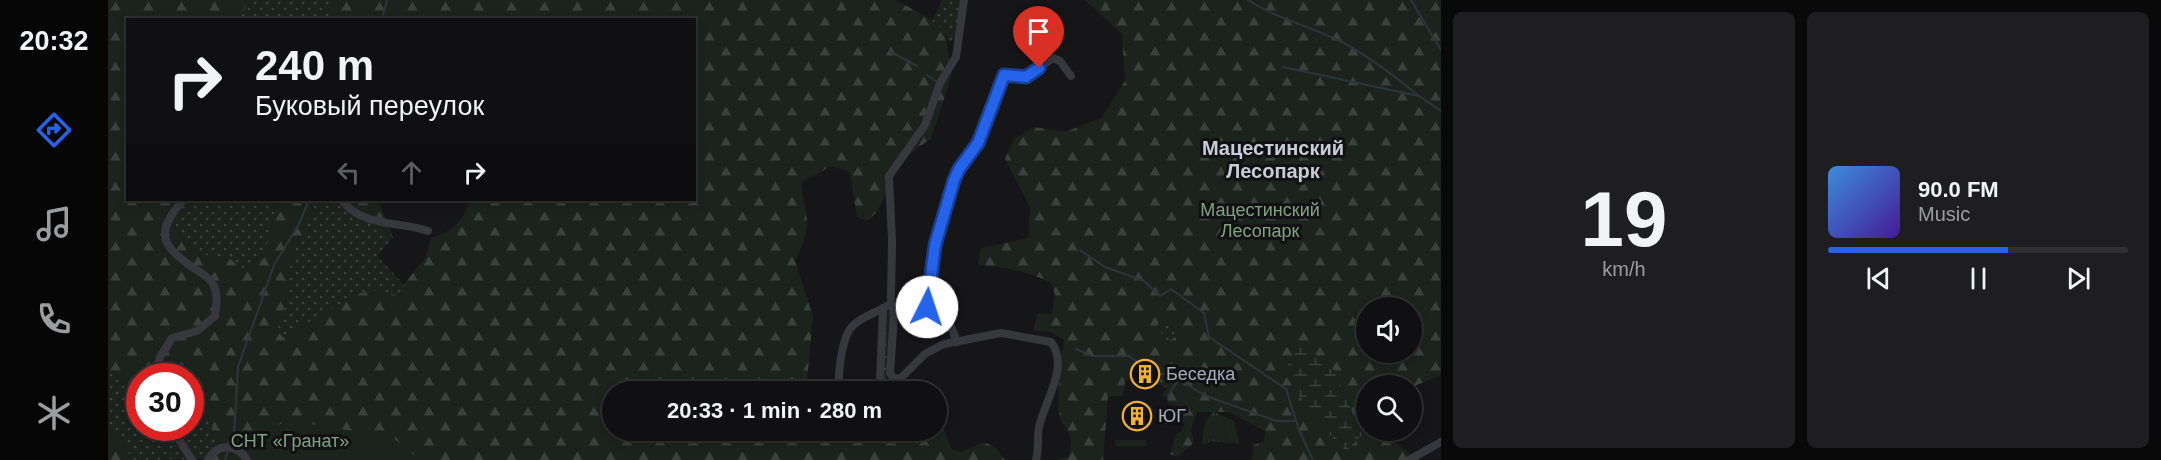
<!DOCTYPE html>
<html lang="en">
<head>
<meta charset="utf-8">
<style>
	body { margin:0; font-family:Helvetica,sans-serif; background:#1e1e20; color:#f1f3f6; height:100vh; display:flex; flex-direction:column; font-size:22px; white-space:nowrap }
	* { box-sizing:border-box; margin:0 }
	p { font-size:20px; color:#9c9d9f }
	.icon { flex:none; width:33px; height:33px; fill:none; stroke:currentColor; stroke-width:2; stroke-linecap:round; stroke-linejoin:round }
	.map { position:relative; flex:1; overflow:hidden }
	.panel { display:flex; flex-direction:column; gap:12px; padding:12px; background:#09090a; width:720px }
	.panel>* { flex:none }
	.banner { position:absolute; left:18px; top:18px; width:570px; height:183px; border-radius:0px; box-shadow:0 3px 9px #0003,0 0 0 2px #303032; background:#101012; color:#f1f3f6; overflow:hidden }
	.controls { position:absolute; left:1248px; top:297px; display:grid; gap:12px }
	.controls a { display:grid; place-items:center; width:66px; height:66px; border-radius:50%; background:#101012; box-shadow:0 3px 9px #0003,0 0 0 2px #303032; font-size:30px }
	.speed { position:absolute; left:18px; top:363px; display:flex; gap:12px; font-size:30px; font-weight:700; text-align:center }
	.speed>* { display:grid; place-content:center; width:78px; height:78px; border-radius:50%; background:#101012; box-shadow:0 3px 9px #0003,0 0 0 2px #303032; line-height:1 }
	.speed .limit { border:9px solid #d22; background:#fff; color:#111 }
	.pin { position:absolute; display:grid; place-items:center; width:51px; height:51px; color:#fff; margin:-62px -26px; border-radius:50% 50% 50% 0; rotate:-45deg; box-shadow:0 0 6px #0007 }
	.pin .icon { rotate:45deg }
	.me { position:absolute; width:66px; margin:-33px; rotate:4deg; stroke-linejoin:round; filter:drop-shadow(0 0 4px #0008) }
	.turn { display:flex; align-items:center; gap:21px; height:126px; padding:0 30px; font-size:27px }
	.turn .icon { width:78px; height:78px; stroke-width:2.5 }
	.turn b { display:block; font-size:42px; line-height:51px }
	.lanes { display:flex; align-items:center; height:57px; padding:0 30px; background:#0003; justify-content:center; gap:30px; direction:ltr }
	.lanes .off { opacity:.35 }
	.panel .widget { flex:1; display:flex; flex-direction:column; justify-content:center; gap:9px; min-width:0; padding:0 21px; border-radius:9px; background:#1e1e20 }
	.panel .dial { align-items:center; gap:0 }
	.dial b { font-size:78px; line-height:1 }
	.song { display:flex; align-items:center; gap:18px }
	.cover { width:72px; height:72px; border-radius:9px; background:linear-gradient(135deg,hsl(210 70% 55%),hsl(260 70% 35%)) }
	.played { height:6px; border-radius:3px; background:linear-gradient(90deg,#2563eb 60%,#303032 60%) }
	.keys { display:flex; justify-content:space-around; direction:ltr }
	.panel .tiles { flex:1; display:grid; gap:12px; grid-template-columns:repeat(2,1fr) }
	.trip { position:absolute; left:494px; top:381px; width:345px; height:60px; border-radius:30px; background:#101012; box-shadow:0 3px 9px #0003,0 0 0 2px #303032; font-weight:600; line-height:60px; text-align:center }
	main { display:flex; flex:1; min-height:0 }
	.menu { display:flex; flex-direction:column; width:108px; justify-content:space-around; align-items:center; background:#060607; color:#9c9d9f }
	.menu .icon { width:42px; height:42px }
	.menu .on { color:#2563eb }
	.menu b { font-size:27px; color:#f1f3f6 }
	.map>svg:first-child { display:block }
	.grass { fill:url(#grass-dots) }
	.forest { fill:url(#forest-firs); fill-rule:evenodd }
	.wetland { fill:url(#wetland-marsh) }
	.park { fill:url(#park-tufts) }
	.garden { fill:#1c231d }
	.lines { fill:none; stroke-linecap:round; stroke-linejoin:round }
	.stream { stroke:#2c353c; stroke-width:2 }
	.street { stroke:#37383d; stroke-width:8 }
	.route-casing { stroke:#184099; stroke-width:15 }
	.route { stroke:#2563eb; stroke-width:10 }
	.labels { text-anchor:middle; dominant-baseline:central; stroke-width:6; stroke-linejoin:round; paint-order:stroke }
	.park-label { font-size:18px; fill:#7fa381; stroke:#111113 }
	.poi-label { font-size:18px; fill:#a8adb8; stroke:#111113; text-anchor:start }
	.neighbourhood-label { font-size:20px; font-weight:bold; fill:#c9ccd4; stroke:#111113 }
</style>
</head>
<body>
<main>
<nav class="menu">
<b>20:32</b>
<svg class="icon on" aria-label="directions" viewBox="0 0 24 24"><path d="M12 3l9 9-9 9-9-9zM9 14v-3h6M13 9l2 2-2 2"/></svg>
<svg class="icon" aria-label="music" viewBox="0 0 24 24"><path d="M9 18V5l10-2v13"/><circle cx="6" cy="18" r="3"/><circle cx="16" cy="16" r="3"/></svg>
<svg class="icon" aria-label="phone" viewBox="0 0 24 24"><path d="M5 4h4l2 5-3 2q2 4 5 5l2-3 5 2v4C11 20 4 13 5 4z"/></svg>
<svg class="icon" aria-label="climate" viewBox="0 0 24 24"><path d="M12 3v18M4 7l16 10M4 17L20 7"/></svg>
</nav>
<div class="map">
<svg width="1333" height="460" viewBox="0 0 1333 460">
	<defs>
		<pattern id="grass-dots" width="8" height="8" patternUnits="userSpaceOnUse" patternTransform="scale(1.5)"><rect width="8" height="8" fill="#1c231d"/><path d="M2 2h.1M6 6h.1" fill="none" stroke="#3a403c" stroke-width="1.8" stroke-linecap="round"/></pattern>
		<pattern id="forest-firs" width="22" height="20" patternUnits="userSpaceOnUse" patternTransform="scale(1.5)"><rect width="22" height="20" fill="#1c231d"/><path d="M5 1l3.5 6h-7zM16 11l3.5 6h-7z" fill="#3a403c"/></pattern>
		<pattern id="wetland-marsh" width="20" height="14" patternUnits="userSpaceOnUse" patternTransform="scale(1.5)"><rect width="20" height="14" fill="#1c231d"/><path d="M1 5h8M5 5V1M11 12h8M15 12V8" fill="none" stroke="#3a403c"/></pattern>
		<pattern id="park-tufts" width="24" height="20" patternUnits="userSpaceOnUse" patternTransform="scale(1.5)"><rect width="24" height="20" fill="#1c231d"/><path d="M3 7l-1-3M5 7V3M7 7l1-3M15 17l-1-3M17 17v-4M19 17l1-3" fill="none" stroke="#3a403c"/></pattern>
	</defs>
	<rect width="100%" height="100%" fill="#161618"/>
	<g class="grass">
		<path d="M 140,0 L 221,0 L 221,19 L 132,20 Z"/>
		<path d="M 834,0 L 856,0 C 855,13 851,35 841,43 L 837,31 L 824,21 Z"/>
		<path d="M 81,200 L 169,200 L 156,258 L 136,270 L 121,258 L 95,255 L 77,242 L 67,226 L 73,208 Z"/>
		<path d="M 208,200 L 231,200 L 285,237 L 269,256 L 299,288 L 294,297 L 269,290 L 175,337 L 170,332 L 169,321 L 180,301 L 182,260 L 196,233 Z"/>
		<path d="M 778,312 L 782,312 L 779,380 L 774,381 Z"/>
		<path d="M 1050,320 L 1067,328 L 1066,338 L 1060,341 C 1053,336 1050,329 1050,320 Z"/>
		<path d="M 0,371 L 16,383 L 31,385 L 32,428 L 82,428 L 83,403 L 93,409 L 379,455 L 22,460 L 20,449 L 0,429 Z"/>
		<path d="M 1054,372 L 1065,376 L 1058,388 L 1040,379 L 1045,373 Z"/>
	</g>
	<g class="forest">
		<path d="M 0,0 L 140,0 L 132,19 L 20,20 L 20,200 L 81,200 L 73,208 L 67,226 L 77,242 L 95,255 L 121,258 L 136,270 L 156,258 L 169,200 L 208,200 L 196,234 L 182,260 L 180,301 L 169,321 L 170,332 L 175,337 L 249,294 L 269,290 L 294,297 L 299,288 L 296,284 L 317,258 L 323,238 C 344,232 356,221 362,200 L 586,200 L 586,20 L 221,19 L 221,0 L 787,0 L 816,15 L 837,31 L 844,74 L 823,139 C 808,148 796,157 788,172 C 779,188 775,210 759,221 L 749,217 L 742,172 L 723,166 L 693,183 C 698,221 706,224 687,260 L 705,317 L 698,391 L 504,392 L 504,430 L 744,430 L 799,440 L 821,431 L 836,430 L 844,450 L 853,452 L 876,442 L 887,447 L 897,460 L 312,460 L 285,438 L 261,434 L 125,454 L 122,460 L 101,460 L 114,444 L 94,409 L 83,403 L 82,376 L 32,376 L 31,385 L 16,383 L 0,371 Z"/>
		<path d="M 977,0 L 1333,0 L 1333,375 L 1304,387 L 1258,386 L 1258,430 L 1269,431 L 1312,460 L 1144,460 L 1145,445 L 1156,442 L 1157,431 L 1121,412 L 1089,412 L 1083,429 L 1086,443 L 1069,457 L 1062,454 L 1068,434 L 1074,431 L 1077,423 L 1073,421 L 1077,408 L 1060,403 L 1059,398 L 1054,396 L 1065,376 L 1054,372 L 1045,373 L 1040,379 L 1032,375 L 1017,381 L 1015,396 L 1000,396 L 995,460 L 946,460 L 960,457 C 969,428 954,432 951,413 C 948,395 954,359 956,340 L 943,332 L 925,331 L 929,314 L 944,314 L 947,295 L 943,283 C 920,271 896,267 870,265 L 873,248 L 920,238 L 922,207 L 897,159 L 906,139 L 926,127 L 957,132 L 993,118 L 1017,81 L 1014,34 ZM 1258,308 L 1304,308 L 1304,352 L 1258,352 ZM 1050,321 L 1067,328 L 1066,338 L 1060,341 C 1053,336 1050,330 1050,321 Z"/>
		<path d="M 231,200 L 270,200 L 285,237 Z"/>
		<path d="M 0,429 L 20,449 L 22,460 L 0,460 Z"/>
	</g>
	<path class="wetland" d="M 1194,343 L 1226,370 L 1254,435 L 1238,451 L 1210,423 L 1175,372 Z"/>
	<path class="park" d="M 1105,412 L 1115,416 L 1119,443 L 1103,441 L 1094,445 L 1097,422 Z"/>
	<g class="garden">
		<path d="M 1115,416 L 1126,421 L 1132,444 L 1119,443 Z"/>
		<path d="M 184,421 L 285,438 L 312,460 L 122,460 C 133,436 161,427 184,421 Z"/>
		<path d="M 1007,440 L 1039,440 L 1038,446 L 1008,446 Z"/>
	</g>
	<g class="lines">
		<g class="stream">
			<path d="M 1140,0 C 1170,19 1201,26 1232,41 C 1261,56 1286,76 1311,96"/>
			<path d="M 1303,0 L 1333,50"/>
			<path d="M 274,20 L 279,0"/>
			<path d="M 783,52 L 809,66"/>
			<path d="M 1175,67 L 1311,96 L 1333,111"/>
			<path d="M 819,75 L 829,82"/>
			<path d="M 972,250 L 997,267 L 1036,281 L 1052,296 L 1063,289 L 1096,313 L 1101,337 L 1178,389 L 1191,430 L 1205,460"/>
			<path d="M 968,349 L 984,356 L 1021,356 L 1042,372 L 1065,376 L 1096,395 L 1168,421 L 1187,421"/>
			<path d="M 1060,396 L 1070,380"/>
			<path d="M 122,445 L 126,434 L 130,367 L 166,265 L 191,224 L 201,200"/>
			<path d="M 117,460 L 120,450"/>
		</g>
		<g class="street">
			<path d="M 856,0 L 848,57 L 832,83 L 817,125 L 781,176 L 784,241 L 783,298 L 786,315 L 782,373 L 786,379 L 793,378 L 817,354 L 836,344 L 893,333 L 943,342 C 962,367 936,402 931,427 C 929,438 931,449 928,460"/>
			<path d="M 234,200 C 253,227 291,221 320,231"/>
			<path d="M 849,342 L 842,324 L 818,307 L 827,245 L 846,180 L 851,169 L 870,143 L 896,75 L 918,77 L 945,58 L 952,61 L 963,76"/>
			<path d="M 46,376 L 52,357 L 64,338 L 89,331 L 107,316 C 108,305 111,295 105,284 C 102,278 93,273 87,269 C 53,245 46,234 75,200"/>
			<path d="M 736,392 C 729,383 731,375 732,364 C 738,319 746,324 783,304"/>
			<path d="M 768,392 L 772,381 L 775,308"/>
			<path d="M 64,428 L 84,460"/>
			<path d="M 100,460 C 110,442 129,444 139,460"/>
			<path d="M 1301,460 L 1333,442"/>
		</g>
	</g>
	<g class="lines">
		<g class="route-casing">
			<path id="route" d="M 819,307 L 827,245 L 846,180 L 851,169 L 870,143 L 896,75 L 918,77 L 931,68"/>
		</g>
		<use href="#route" class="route"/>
	</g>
	<defs>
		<g id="building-ring" transform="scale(1.5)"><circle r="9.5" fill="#111113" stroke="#f2b134" stroke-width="1.5"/><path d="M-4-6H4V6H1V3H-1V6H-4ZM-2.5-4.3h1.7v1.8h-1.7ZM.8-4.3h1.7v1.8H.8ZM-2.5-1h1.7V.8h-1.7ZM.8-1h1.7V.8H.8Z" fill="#f2b134"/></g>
	</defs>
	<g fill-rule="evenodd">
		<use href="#building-ring" x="1037" y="374"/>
		<use href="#building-ring" x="1029" y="416"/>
	</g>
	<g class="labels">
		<g class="park-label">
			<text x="1152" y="210">Мацестинский<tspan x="1152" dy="21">Лесопарк</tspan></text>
			<text x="182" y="441">СНТ «Гранат»</text>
		</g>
		<g class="poi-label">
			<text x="1058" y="374">Беседка</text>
			<text x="1050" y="416">ЮГ</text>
		</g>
		<g class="neighbourhood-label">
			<text x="1165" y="148">Мацестинский<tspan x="1165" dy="23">Лесопарк</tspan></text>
		</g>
	</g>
</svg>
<div class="controls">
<a><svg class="icon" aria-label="sound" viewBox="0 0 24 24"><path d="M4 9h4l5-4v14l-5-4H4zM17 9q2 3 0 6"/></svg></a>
<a><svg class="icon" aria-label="search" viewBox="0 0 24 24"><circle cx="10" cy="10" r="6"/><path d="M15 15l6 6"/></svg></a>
</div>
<div class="speed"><div class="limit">30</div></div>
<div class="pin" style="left:931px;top:68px;background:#d93025"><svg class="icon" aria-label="arrive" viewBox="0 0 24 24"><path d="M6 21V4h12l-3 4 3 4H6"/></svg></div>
<svg class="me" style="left:819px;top:307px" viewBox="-20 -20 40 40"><circle r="19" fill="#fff"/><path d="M0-13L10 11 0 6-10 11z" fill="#2563eb"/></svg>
<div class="trip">20:33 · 1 min · 280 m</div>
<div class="banner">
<div class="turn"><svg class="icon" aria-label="right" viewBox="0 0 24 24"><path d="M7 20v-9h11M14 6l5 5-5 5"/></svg><div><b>240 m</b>Буковый переулок</div></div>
<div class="lanes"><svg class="icon off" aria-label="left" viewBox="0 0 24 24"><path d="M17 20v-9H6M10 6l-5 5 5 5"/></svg><svg class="icon off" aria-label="ahead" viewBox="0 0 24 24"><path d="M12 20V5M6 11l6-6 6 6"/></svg><svg class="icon" aria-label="right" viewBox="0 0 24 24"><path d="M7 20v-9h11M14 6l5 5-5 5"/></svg></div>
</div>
</div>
<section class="panel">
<div class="tiles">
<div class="widget dial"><b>19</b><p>km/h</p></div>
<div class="widget">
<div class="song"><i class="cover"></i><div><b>90.0 FM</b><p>Music</p></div></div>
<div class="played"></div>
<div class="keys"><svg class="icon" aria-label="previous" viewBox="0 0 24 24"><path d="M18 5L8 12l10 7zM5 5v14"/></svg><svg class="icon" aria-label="pause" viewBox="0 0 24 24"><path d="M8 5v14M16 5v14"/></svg><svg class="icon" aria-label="next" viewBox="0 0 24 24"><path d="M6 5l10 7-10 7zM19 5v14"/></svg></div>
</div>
</div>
</section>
</main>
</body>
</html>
